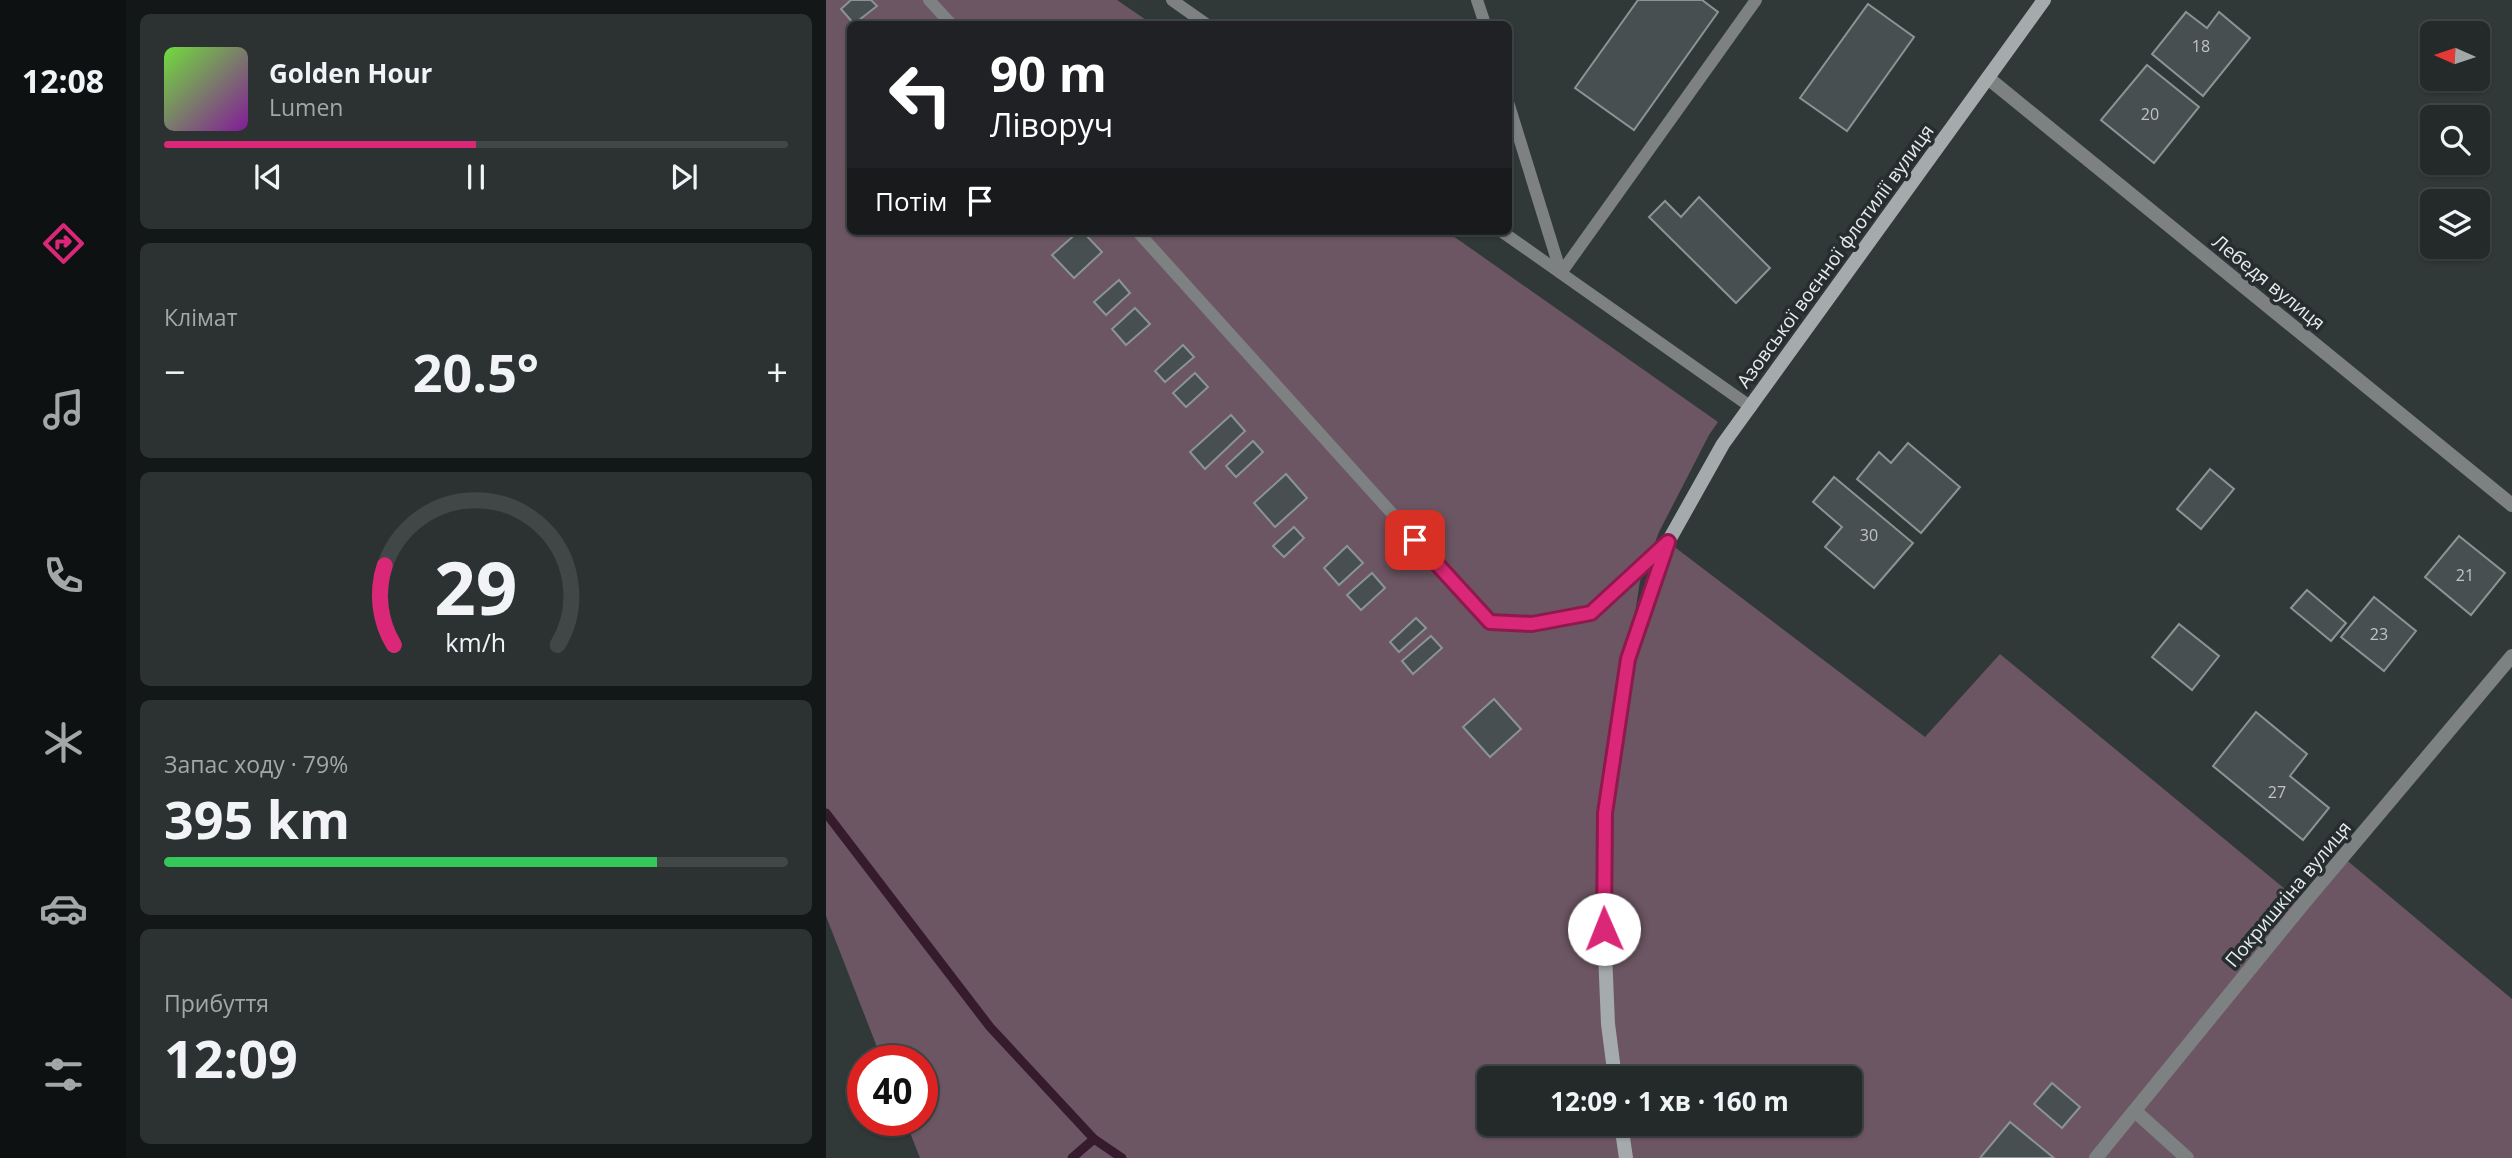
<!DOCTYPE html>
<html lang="uk">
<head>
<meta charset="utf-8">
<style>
	body { margin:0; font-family:"Open Sans",sans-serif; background:#2c3232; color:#f1f3f6; height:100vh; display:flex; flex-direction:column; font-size:26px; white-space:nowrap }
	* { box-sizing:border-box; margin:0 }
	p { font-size:23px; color:#a3a7a8 }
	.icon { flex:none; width:38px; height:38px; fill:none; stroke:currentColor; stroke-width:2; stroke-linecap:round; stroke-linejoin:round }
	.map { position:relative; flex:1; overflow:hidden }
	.drawer { display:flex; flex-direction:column; gap:14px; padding:14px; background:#141717; width:700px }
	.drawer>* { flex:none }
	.hud { position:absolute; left:21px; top:21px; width:665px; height:214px; border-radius:10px; box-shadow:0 2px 5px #0004,0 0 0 2px #414647; background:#202124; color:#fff; overflow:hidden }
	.needle { width:46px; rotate:273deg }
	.tools { position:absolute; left:1594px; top:21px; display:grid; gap:14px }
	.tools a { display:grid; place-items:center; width:70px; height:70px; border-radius:10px; background:#242a2a; box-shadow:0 2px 5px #0004,0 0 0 2px #414647; font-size:35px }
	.speed { position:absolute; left:21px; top:1045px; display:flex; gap:14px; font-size:35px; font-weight:700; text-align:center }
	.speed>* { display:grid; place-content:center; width:91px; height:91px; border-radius:50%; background:#242a2a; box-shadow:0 2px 5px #0004,0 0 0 2px #414647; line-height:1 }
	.speed .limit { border:10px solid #d22; background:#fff; color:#111 }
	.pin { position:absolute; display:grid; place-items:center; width:60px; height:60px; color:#fff; margin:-30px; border-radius:14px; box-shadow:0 4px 10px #0006 }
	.me { position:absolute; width:77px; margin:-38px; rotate:359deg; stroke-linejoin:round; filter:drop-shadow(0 0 5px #0008) }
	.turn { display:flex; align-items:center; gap:24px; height:147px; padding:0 28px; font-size:32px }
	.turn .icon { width:91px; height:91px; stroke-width:2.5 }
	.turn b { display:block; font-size:49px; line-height:60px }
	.then { display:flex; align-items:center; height:66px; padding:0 28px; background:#0003; gap:14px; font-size:26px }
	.big { font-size:52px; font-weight:700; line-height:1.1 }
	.drawer .card { flex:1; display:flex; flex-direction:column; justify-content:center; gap:10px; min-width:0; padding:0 24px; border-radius:10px; background:#2c3232 }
	.drawer .dial { align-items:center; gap:0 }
	.dial svg { height:182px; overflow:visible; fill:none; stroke:#414647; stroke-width:7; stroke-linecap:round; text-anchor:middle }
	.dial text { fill:#f1f3f6; stroke:none }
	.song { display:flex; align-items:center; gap:21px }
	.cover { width:84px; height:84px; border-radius:10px; background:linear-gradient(135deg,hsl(100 70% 55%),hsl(290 70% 35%)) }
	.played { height:7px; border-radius:4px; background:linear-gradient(90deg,#db2777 50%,#414647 50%) }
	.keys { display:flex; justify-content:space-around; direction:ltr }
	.heat { display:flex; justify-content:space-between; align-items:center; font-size:38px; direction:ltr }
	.charge { height:10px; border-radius:5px; background:linear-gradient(90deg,#34c759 79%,#414647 0) }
	.trip { position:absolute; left:651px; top:1066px; width:385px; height:70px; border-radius:10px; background:#242a2a; box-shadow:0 2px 5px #0004,0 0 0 2px #414647; font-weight:700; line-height:70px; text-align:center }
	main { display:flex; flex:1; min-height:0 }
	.dock { display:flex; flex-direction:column; width:126px; justify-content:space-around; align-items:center; background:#0e1111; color:#a3a7a8 }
	.dock .icon { width:49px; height:49px }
	.dock .selected { color:#db2777 }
	.dock b { font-size:32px; color:#f1f3f6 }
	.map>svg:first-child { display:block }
	.green { fill:#6c5663; fill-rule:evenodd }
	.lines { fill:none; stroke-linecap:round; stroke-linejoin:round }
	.stream { stroke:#351b2c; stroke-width:9 }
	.building { fill:#474f50; stroke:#8b9494; stroke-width:2 }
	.lane { stroke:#7d8181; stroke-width:12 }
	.street { stroke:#7d8181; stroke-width:14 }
	.secondary { stroke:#a5abac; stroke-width:14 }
	.route-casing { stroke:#8e194d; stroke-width:18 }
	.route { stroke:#db2777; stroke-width:12 }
	.labels { text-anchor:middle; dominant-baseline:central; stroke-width:7; stroke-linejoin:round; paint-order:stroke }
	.number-label { font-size:16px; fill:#bec4c5 }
	.street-label { font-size:19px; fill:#e6ebec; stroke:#262d2e }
</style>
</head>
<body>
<main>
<nav class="dock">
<b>12:08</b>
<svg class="icon selected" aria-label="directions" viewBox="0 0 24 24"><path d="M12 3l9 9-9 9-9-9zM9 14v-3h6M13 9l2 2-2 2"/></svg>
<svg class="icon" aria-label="music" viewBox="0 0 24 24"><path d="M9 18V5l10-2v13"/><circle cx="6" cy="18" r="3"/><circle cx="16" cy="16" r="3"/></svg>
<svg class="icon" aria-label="phone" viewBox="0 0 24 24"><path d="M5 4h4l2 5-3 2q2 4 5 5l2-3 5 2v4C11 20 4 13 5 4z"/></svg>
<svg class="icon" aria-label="climate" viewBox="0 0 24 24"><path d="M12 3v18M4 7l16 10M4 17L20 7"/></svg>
<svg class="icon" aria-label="car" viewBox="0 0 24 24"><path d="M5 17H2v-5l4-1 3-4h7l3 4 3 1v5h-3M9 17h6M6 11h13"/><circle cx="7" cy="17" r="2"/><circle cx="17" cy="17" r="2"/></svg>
<svg class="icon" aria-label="filters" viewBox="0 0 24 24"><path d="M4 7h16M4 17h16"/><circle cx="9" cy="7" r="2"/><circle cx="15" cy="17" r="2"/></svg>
</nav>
<section class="drawer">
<div class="card">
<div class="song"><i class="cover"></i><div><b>Golden Hour</b><p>Lumen</p></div></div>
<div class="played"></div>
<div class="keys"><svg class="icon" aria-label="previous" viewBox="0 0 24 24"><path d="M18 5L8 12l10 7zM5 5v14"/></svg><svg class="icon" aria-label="pause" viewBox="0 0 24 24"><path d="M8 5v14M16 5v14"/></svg><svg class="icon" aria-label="next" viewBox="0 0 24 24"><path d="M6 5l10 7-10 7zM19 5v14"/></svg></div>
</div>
<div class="card"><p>Клімат</p>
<div class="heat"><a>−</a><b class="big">20.5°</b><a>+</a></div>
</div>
<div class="card dial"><svg viewBox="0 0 100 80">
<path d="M14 69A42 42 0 1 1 86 69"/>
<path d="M14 69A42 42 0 0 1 10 34" stroke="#db2777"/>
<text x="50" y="56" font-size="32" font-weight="700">29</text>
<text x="50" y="72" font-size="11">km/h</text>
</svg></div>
<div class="card"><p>Запас ходу · 79%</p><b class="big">395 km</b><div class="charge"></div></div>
<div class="card"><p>Прибуття</p><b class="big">12:09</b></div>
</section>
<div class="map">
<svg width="1686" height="1158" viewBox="0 0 1686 1158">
	<rect width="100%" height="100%" fill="#303838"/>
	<path class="green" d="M 0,0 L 291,0 L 326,24 L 24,24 L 24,231 L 620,231 L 892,422 L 883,435 L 833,532 L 814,581 L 803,653 L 842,542 L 1099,737 L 1174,654 L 1477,904 L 1517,857 L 1686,999 L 1686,1158 L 94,1158 L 79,1120 L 96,1120 L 96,1060 L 56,1060 L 0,916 ZM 663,1078 L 1024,1078 L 1024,1124 L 663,1124 Z"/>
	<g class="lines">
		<g class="stream">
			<path d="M 0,813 L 164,1027 L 268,1139 L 296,1158"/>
			<path d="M 246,1158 L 268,1139"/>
		</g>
	</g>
	<g class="building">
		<path d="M 25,0 L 45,0 L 51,6 L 28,24 L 15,9 Z"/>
		<path d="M 812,0 L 876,0 L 892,12 L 808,130 L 749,88 Z"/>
		<path d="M 1042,4 L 1088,37 L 1021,131 L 974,98 Z"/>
		<path d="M 1360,12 L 1381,28 L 1393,12 L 1424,38 L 1377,96 L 1326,54 Z"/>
		<path d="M 1321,65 L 1373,107 L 1328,163 L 1275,120 Z"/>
		<path d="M 873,197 L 944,268 L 910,303 L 823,217 L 839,201 L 855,217 Z"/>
		<path d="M 253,231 L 256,231 L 276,252 L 248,278 L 226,255 Z"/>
		<path d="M 293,280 L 304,293 L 280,315 L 268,302 Z"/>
		<path d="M 309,308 L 324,324 L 300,345 L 286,329 Z"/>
		<path d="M 357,345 L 368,357 L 339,382 L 329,371 Z"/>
		<path d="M 369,373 L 382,387 L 360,407 L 347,393 Z"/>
		<path d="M 405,415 L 419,431 L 379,469 L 364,452 Z"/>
		<path d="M 427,441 L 437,452 L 410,477 L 400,466 Z"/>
		<path d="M 1082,443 L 1134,487 L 1095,533 L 1031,479 L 1053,452 L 1065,463 Z"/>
		<path d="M 1384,469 L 1408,489 L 1375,529 L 1351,509 Z"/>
		<path d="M 460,474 L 481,498 L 449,527 L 428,503 Z"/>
		<path d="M 1008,477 L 1087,543 L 1048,588 L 999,547 L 1016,527 L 987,502 Z"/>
		<path d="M 468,527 L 478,538 L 458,557 L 447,546 Z"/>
		<path d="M 1633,536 L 1679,573 L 1645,615 L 1599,577 Z"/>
		<path d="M 521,546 L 537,563 L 513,585 L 498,568 Z"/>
		<path d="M 546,573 L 559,588 L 535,610 L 521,595 Z"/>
		<path d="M 1481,590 L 1520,623 L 1505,641 L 1465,608 Z"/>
		<path d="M 1548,597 L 1590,631 L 1558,671 L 1515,637 Z"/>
		<path d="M 590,618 L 600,628 L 573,652 L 564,642 Z"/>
		<path d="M 1353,624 L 1393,656 L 1366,690 L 1326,657 Z"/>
		<path d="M 605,636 L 616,648 L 587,674 L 576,661 Z"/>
		<path d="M 668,699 L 695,729 L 664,757 L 637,727 Z"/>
		<path d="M 1430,712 L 1481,754 L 1464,776 L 1503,808 L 1477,840 L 1387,766 Z"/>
		<path d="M 1226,1083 L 1254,1107 L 1236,1128 L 1208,1104 Z"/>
		<path d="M 1184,1122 L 1228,1158 L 1154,1158 Z"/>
	</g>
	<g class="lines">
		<g class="lane">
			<path d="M 103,0 L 125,24"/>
			<path d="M 346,0 L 380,24"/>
			<path d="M 651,0 L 659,24"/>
			<path d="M 682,102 L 735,273"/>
			<path d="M 311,231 L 664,622 L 706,624 L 765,613 L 842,542"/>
			<path d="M 675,231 L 925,407"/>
			<path d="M 735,273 L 930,0"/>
		</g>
		<g class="street">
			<path d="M 1162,78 L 1686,505"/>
			<path d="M 1309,1111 L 1361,1158"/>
			<path d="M 1270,1158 L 1477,904 L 1686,656"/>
		</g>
		<g class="secondary">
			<path d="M 789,1078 L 782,1024 L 777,905 L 779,813 L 801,659 L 842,542 L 897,444 L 1218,0"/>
			<path d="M 795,1124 L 800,1158"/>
		</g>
	</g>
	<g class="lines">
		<g class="route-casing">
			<path id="route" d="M 589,540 L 664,622 L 706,624 L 765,613 L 842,542 L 802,659 L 779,813 L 778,929"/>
		</g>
		<use href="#route" class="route"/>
	</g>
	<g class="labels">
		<g class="number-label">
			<text x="1375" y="46">18</text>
			<text x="1324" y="114">20</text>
			<text x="1043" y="535">30</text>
			<text x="1639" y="575">21</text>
			<text x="1553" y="634">23</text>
			<text x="1451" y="792">27</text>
		</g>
		<g class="street-label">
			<text transform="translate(1009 256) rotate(-54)">Азовської воєнної флотилії вулиця</text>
			<text transform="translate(1443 282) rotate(39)">Лебедя вулиця</text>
			<text transform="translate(1462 894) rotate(-50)">Покришкіна вулиця</text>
		</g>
	</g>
</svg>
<div class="tools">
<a><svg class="needle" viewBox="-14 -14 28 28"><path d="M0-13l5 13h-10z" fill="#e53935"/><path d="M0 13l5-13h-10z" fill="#a3a7a8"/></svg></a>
<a><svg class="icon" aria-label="search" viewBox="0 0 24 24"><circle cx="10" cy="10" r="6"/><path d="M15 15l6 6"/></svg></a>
<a><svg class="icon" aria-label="layers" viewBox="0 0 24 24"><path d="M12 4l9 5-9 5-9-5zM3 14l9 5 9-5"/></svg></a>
</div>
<div class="speed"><div class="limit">40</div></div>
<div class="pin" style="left:589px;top:540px;background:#d93025"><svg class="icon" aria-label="arrive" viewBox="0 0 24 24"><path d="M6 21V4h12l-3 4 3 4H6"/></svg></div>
<svg class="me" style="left:778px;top:929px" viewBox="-20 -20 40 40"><circle r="19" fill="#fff"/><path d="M0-13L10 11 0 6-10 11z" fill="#db2777"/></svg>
<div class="trip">12:09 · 1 хв · 160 m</div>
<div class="hud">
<div class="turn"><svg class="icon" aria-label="left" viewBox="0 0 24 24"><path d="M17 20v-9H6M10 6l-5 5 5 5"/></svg><div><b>90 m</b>Ліворуч</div></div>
<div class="then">Потім<svg class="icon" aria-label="arrive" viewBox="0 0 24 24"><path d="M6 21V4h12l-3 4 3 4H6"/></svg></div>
</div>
</div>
</main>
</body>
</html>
